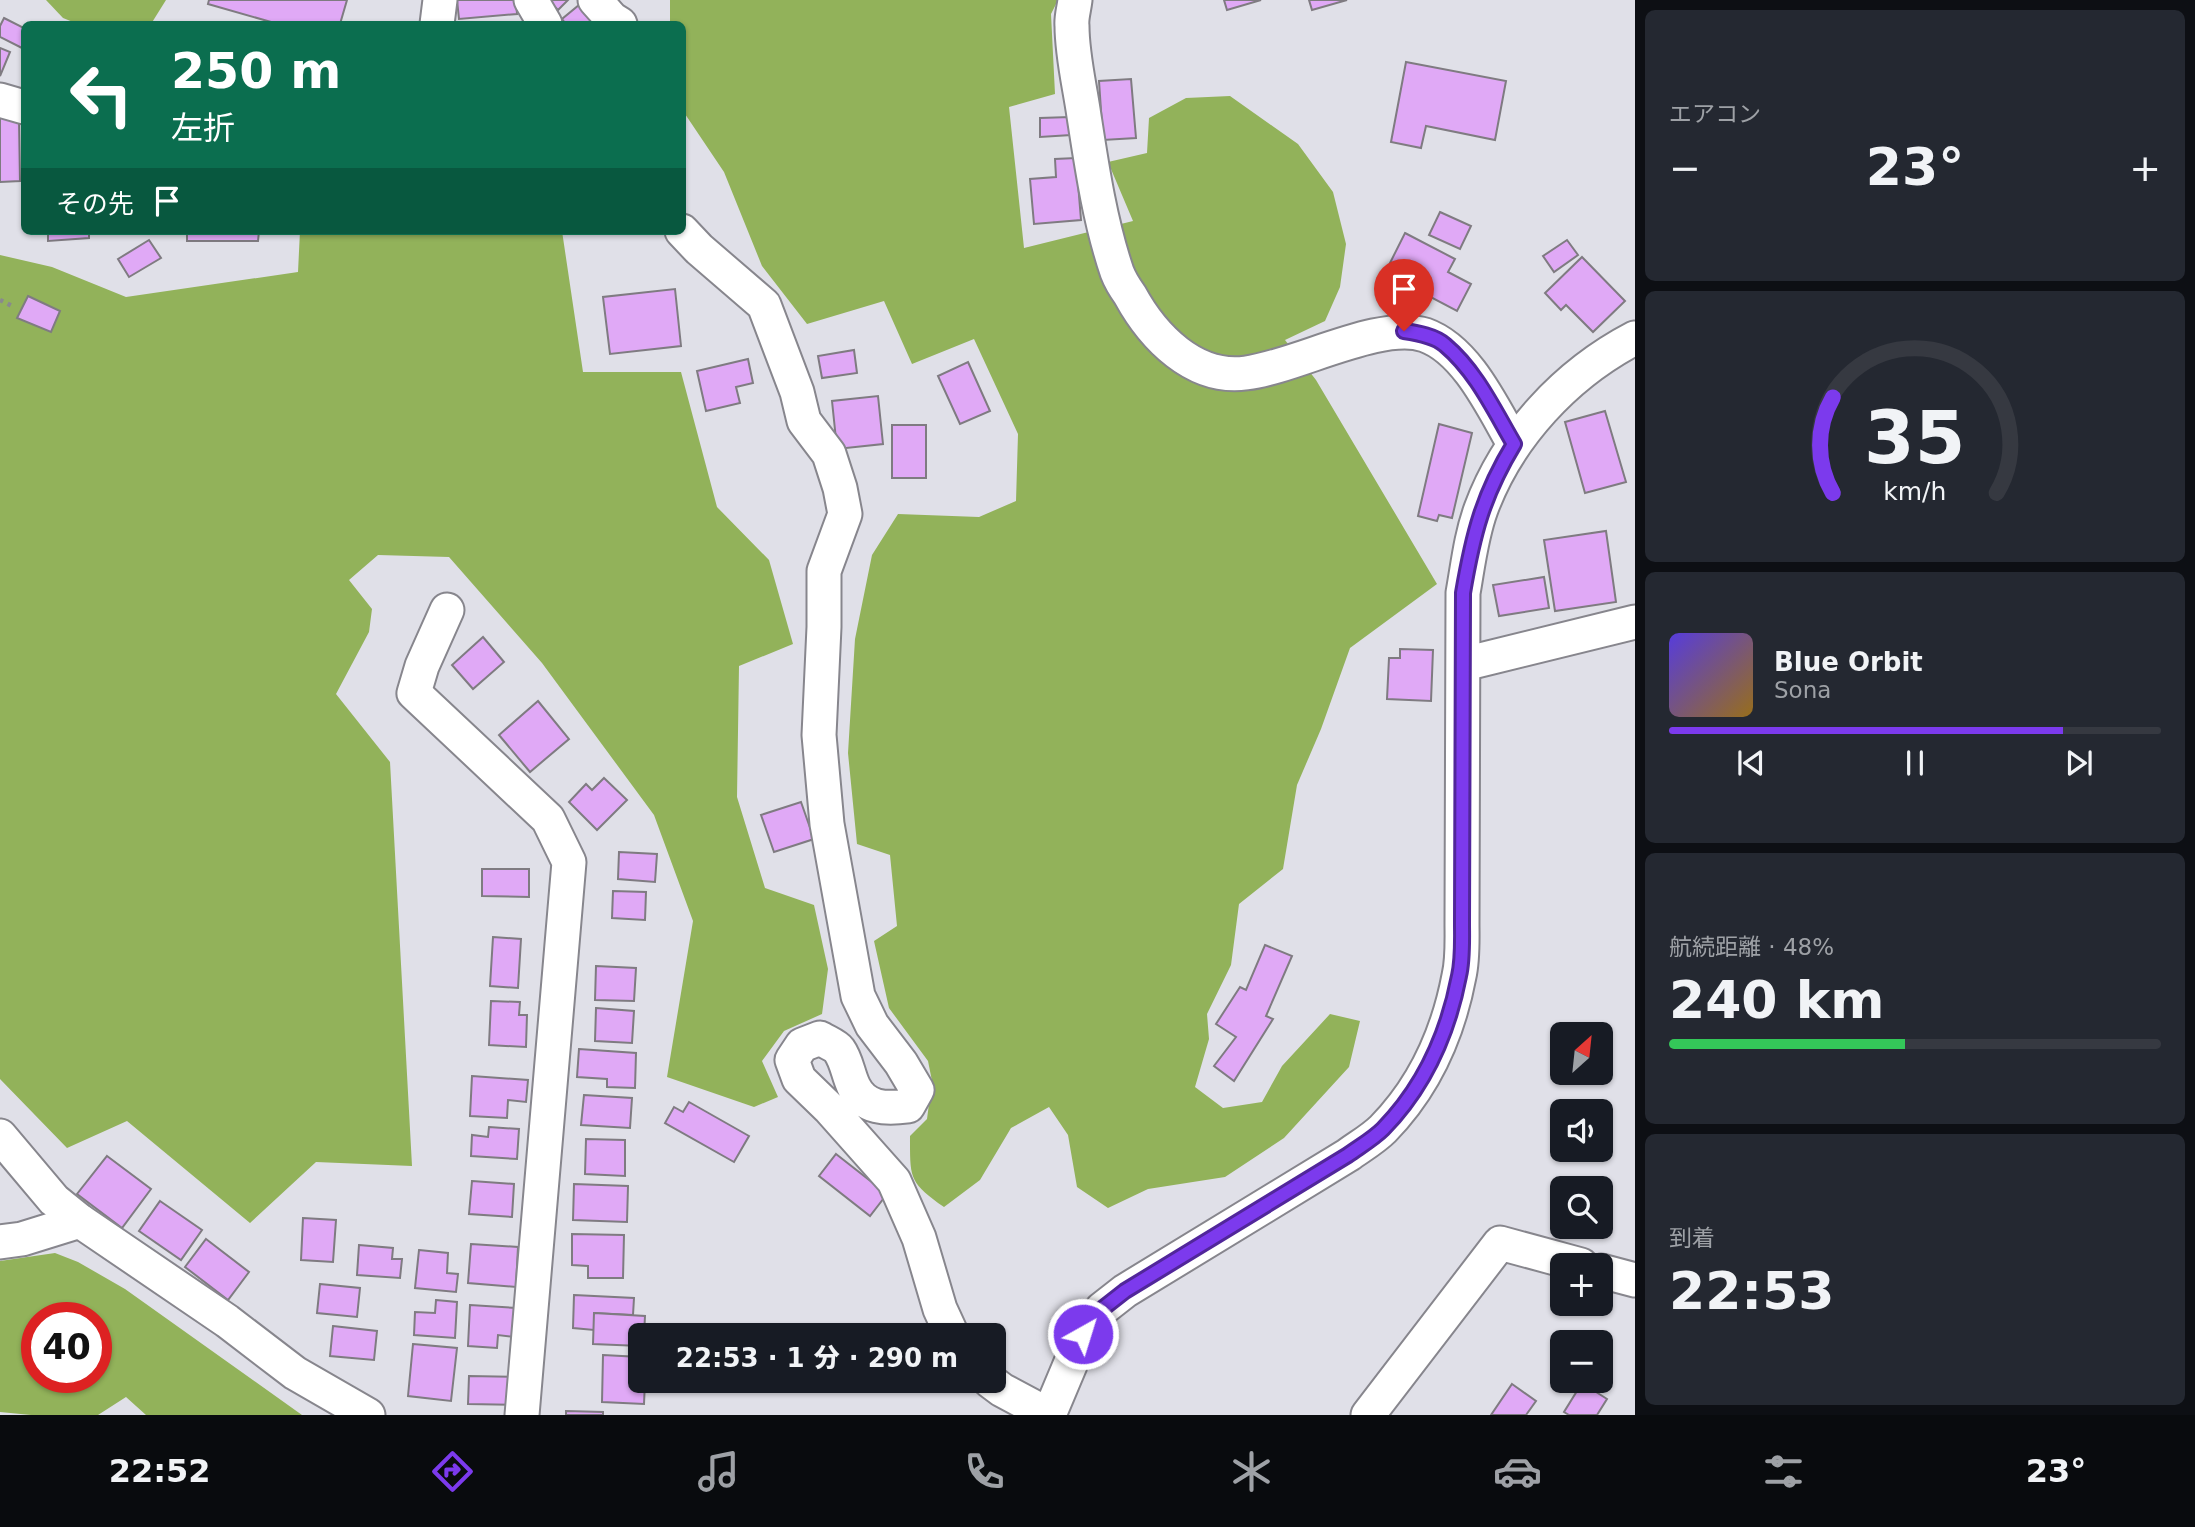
<!DOCTYPE html>
<html lang="ja">
<head>
<meta charset="utf-8">
<style>
	body { margin:0; font-family:"DejaVu Sans","Noto Sans JP",sans-serif; background:#242831; color:#f1f3f6; height:100vh; display:flex; flex-direction:column; font-size:26px; white-space:nowrap }
	* { box-sizing:border-box; margin:0 }
	p { font-size:23px; color:#9ea1a6 }
	.icon { flex:none; width:38px; height:38px; fill:none; stroke:currentColor; stroke-width:2; stroke-linecap:round; stroke-linejoin:round }
	.map { position:relative; flex:1; overflow:hidden }
	.drawer { display:flex; flex-direction:column; gap:10px; padding:10px; background:#0d0f14; width:560px }
	.drawer>* { flex:none }
	.top-card { position:absolute; left:21px; top:21px; width:665px; height:214px; border-radius:10px; box-shadow:0 2px 5px #0004; background:#0b6e4f; color:#fff; overflow:hidden }
	.needle { width:46px; rotate:27deg }
	.tools { position:absolute; left:1550px; top:1022px; display:grid; gap:14px }
	.tools a { display:grid; place-items:center; width:63px; height:63px; border-radius:10px; background:#171b24; box-shadow:0 2px 5px #0004; font-size:35px }
	.speed { position:absolute; left:21px; top:1302px; display:flex; gap:14px; font-size:35px; font-weight:700; text-align:center }
	.speed>* { display:grid; place-content:center; width:91px; height:91px; border-radius:50%; background:#171b24; box-shadow:0 2px 5px #0004; line-height:1 }
	.speed .limit { border:10px solid #d22; background:#fff; color:#111 }
	.pin { position:absolute; display:grid; place-items:center; width:60px; height:60px; color:#fff; margin:-72px -30px; border-radius:50% 50% 50% 0; rotate:-45deg; box-shadow:0 0 7px #0007 }
	.pin .icon { rotate:45deg }
	.me { position:absolute; width:77px; margin:-38px; rotate:39deg; stroke-linejoin:round; filter:drop-shadow(0 0 5px #0008) }
	.turn { display:flex; align-items:center; gap:24px; height:147px; padding:0 35px; font-size:32px }
	.turn .icon { width:91px; height:91px; stroke-width:2.5 }
	.turn b { display:block; font-size:49px; line-height:60px }
	.then { display:flex; align-items:center; height:66px; padding:0 35px; background:#0003; gap:14px; font-size:26px }
	.big { font-size:52px; font-weight:800; line-height:1.1 }
	.drawer .card { flex:1; display:flex; flex-direction:column; justify-content:center; gap:10px; min-width:0; padding:0 24px; border-radius:10px; background:#242831 }
	.drawer .dial { align-items:center; gap:0 }
	.dial svg { height:182px; overflow:visible; fill:none; stroke:#363941; stroke-width:7; stroke-linecap:round; text-anchor:middle }
	.dial text { fill:#f1f3f6; stroke:none }
	.song { display:flex; align-items:center; gap:21px }
	.cover { width:84px; height:84px; border-radius:10px; background:linear-gradient(135deg,hsl(250 70% 55%),hsl(40 70% 35%)) }
	.played { height:7px; border-radius:4px; background:linear-gradient(90deg,#7c3aed 80%,#363941 80%) }
	.keys { display:flex; justify-content:space-around; direction:ltr }
	.heat { display:flex; justify-content:space-between; align-items:center; font-size:38px; direction:ltr }
	.charge { height:10px; border-radius:5px; background:linear-gradient(90deg,#34c759 48%,#363941 0) }
	.trip { position:absolute; left:628px; top:1323px; width:378px; height:70px; border-radius:10px; background:#171b24; box-shadow:0 2px 5px #0004; font-weight:800; line-height:70px; text-align:center }
	.menu { display:flex; height:112px; justify-content:space-around; align-items:center; background:#090b0e; color:#9ea1a6 }
	.menu .icon { width:49px; height:49px }
	.menu .current { color:#7c3aed }
	.menu b { font-size:32px; color:#f1f3f6 }
	main { display:flex; flex:1; min-height:0 }
	.map>svg:first-child { display:block }
	.forest { fill:#92b25a; fill-rule:evenodd }
	.building { fill:#e0a9f6; stroke:#7f7b81; stroke-width:2 }
	.lines { fill:none; stroke-linecap:round; stroke-linejoin:round }
	.minor-casing { stroke:#87868d; stroke-width:37 }
	.path { stroke:#89898e; stroke-width:4.5; stroke-dasharray:3.5 5; stroke-linecap:butt }
	.minor { stroke:#fff; stroke-width:33 }
	.route-casing { stroke:#51269a; stroke-width:18 }
	.route { stroke:#7c3aed; stroke-width:12 }
</style>
</head>
<body>
<main>
<div class="map">
<svg width="1635" height="1415" viewBox="0 0 1635 1415">
	<rect width="100%" height="100%" fill="#e0e0e8"/>
	<g class="forest">
		<path d="M 46,0 L 166,0 L 151,24 L 78,24 L 63,18 Z"/>
		<path d="M 670,0 L 1058,0 L 1051,14 L 1055,94 L 1009,107 L 1024,248 L 1133,221 L 1108,162 L 1147,153 L 1149,118 L 1186,98 L 1230,96 L 1298,144 L 1333,192 L 1346,244 L 1340,287 L 1325,321 L 1285,340 L 1316,380 L 1437,584 L 1350,648 L 1321,729 L 1297,785 L 1283,869 L 1239,904 L 1231,965 L 1207,1014 L 1209,1039 L 1195,1087 L 1223,1108 L 1262,1102 L 1282,1066 L 1330,1014 L 1360,1021 L 1349,1067 L 1284,1138 L 1225,1177 L 1148,1189 L 1108,1208 L 1077,1187 L 1068,1135 L 1049,1107 L 1011,1128 L 980,1180 L 944,1207 C 909,1182 910,1179 910,1136 L 927,1119 L 932,1081 L 928,1061 L 889,1008 L 874,941 L 897,926 L 890,855 L 857,844 L 848,753 L 855,639 L 872,555 L 898,514 L 979,517 L 1016,501 L 1018,434 L 974,339 L 912,364 L 884,301 L 807,324 L 762,266 L 724,172 L 683,111 L 682,24 L 670,24 Z"/>
		<path d="M 300,231 L 562,231 L 583,372 L 681,372 L 717,507 L 769,560 L 793,644 L 739,666 L 737,797 L 765,888 L 814,905 L 828,969 L 822,1014 L 784,1031 L 762,1061 L 778,1097 L 754,1107 L 667,1077 L 693,921 L 654,815 L 542,663 L 449,557 L 378,555 L 349,580 L 372,609 L 369,632 L 336,694 L 390,762 L 412,1166 L 316,1162 L 250,1223 L 127,1121 L 67,1148 L 0,1079 L 0,255 L 52,267 L 126,297 L 298,272 Z"/>
		<path d="M 55,1253 L 78,1262 L 125,1289 L 302,1415 L 146,1415 L 126,1397 L 98,1415 L 31,1415 L 0,1412 L 0,1261 ZM 37,1318 L 96,1318 L 96,1377 L 37,1377 Z"/>
	</g>
	<g class="building">
		<path d="M 209,0 L 347,0 L 340,24 L 278,24 L 208,4 Z"/>
		<path d="M 457,0 L 516,0 L 517,14 L 459,19 Z"/>
		<path d="M 548,0 L 568,0 L 558,10 Z"/>
		<path d="M 585,0 L 606,24 L 566,24 L 562,19 Z"/>
		<path d="M 1224,0 L 1261,0 L 1227,10 Z"/>
		<path d="M 1309,0 L 1347,0 L 1312,10 Z"/>
		<path d="M 4,18 L 24,28 L 24,42 L 22,48 L 0,37 L 0,26 Z"/>
		<path d="M 0,48 L 10,52 L 0,76 Z"/>
		<path d="M 1406,62 L 1506,81 L 1495,140 L 1426,126 L 1421,148 L 1391,142 Z"/>
		<path d="M 1131,79 L 1136,138 L 1103,140 L 1099,81 Z"/>
		<path d="M 1070,117 L 1071,135 L 1040,137 L 1040,118 Z"/>
		<path d="M 0,118 L 19,118 L 20,181 L 0,182 Z"/>
		<path d="M 1076,158 L 1081,220 L 1034,224 L 1030,179 L 1056,177 L 1055,159 Z"/>
		<path d="M 1440,212 L 1471,226 L 1460,249 L 1429,235 Z"/>
		<path d="M 48,231 L 89,231 L 89,238 L 48,241 Z"/>
		<path d="M 187,231 L 259,231 L 258,241 L 187,241 Z"/>
		<path d="M 1405,233 L 1455,259 L 1448,272 L 1471,284 L 1457,311 L 1385,273 Z"/>
		<path d="M 149,240 L 161,258 L 129,277 L 118,259 Z"/>
		<path d="M 1567,240 L 1578,255 L 1554,272 L 1543,256 Z"/>
		<path d="M 1582,257 L 1625,301 L 1593,332 L 1566,305 L 1561,310 L 1545,293 Z"/>
		<path d="M 675,289 L 681,346 L 610,354 L 603,297 Z"/>
		<path d="M 28,296 L 60,311 L 51,332 L 17,318 Z"/>
		<path d="M 854,350 L 857,373 L 822,378 L 818,356 Z"/>
		<path d="M 748,359 L 753,383 L 736,387 L 740,403 L 706,411 L 697,371 Z"/>
		<path d="M 968,362 L 990,411 L 960,424 L 938,376 Z"/>
		<path d="M 878,396 L 883,444 L 837,449 L 832,401 Z"/>
		<path d="M 1605,411 L 1626,482 L 1585,493 L 1565,422 Z"/>
		<path d="M 1439,424 L 1472,433 L 1452,518 L 1439,515 L 1437,521 L 1418,516 Z"/>
		<rect x="892" y="425" width="34" height="53"/>
		<path d="M 1606,531 L 1616,602 L 1555,611 L 1544,540 Z"/>
		<path d="M 1544,577 L 1549,608 L 1499,616 L 1493,585 Z"/>
		<path d="M 483,637 L 504,662 L 473,689 L 452,665 Z"/>
		<path d="M 1400,649 L 1433,650 L 1431,701 L 1387,699 L 1389,658 L 1400,658 Z"/>
		<path d="M 538,701 L 569,739 L 530,772 L 499,735 Z"/>
		<path d="M 604,778 L 627,800 L 597,830 L 569,802 L 586,784 L 592,790 Z"/>
		<path d="M 801,802 L 814,839 L 774,852 L 761,815 Z"/>
		<path d="M 619,852 L 657,854 L 655,882 L 618,879 Z"/>
		<path d="M 482,869 L 529,869 L 529,897 L 482,896 Z"/>
		<path d="M 613,891 L 646,892 L 645,920 L 612,918 Z"/>
		<path d="M 493,937 L 521,939 L 518,988 L 490,986 Z"/>
		<path d="M 1265,945 L 1292,956 L 1266,1016 L 1273,1019 L 1234,1081 L 1214,1066 L 1236,1037 L 1216,1024 L 1240,987 L 1246,990 Z"/>
		<path d="M 596,966 L 636,968 L 634,1001 L 595,1000 Z"/>
		<path d="M 491,1001 L 520,1002 L 519,1015 L 527,1015 L 526,1047 L 489,1045 Z"/>
		<path d="M 596,1008 L 634,1011 L 632,1043 L 595,1041 Z"/>
		<path d="M 579,1049 L 636,1053 L 635,1088 L 607,1087 L 607,1079 L 577,1077 Z"/>
		<path d="M 472,1076 L 528,1080 L 526,1102 L 508,1100 L 507,1118 L 470,1116 Z"/>
		<path d="M 584,1095 L 632,1098 L 630,1128 L 581,1125 Z"/>
		<path d="M 689,1102 L 749,1136 L 734,1162 L 665,1123 L 674,1107 L 683,1112 Z"/>
		<path d="M 489,1127 L 519,1129 L 517,1159 L 471,1156 L 472,1135 L 488,1137 Z"/>
		<path d="M 586,1139 L 625,1140 L 625,1176 L 585,1174 Z"/>
		<path d="M 836,1154 L 887,1194 L 870,1216 L 819,1176 Z"/>
		<path d="M 107,1156 L 151,1189 L 122,1228 L 77,1194 Z"/>
		<path d="M 472,1181 L 514,1184 L 512,1217 L 469,1214 Z"/>
		<path d="M 574,1184 L 628,1186 L 627,1222 L 573,1220 Z"/>
		<path d="M 160,1201 L 202,1230 L 181,1260 L 139,1231 Z"/>
		<path d="M 303,1218 L 336,1220 L 333,1262 L 301,1260 Z"/>
		<path d="M 572,1234 L 624,1235 L 623,1278 L 588,1278 L 588,1266 L 572,1265 Z"/>
		<path d="M 206,1239 L 249,1272 L 228,1300 L 185,1267 Z"/>
		<path d="M 471,1244 L 518,1247 L 516,1287 L 468,1283 Z"/>
		<path d="M 359,1245 L 393,1248 L 392,1259 L 402,1259 L 400,1278 L 357,1275 Z"/>
		<path d="M 419,1250 L 448,1253 L 447,1273 L 458,1274 L 456,1292 L 415,1288 Z"/>
		<path d="M 320,1284 L 360,1288 L 357,1317 L 317,1313 Z"/>
		<path d="M 574,1295 L 634,1298 L 633,1315 L 594,1313 L 594,1330 L 573,1328 Z"/>
		<path d="M 436,1300 L 457,1302 L 455,1338 L 414,1335 L 415,1312 L 435,1313 Z"/>
		<path d="M 470,1305 L 516,1308 L 514,1337 L 498,1335 L 497,1348 L 468,1346 Z"/>
		<path d="M 594,1313 L 645,1316 L 644,1335 L 640,1335 L 640,1346 L 593,1344 Z"/>
		<path d="M 333,1326 L 377,1331 L 374,1360 L 330,1356 Z"/>
		<path d="M 413,1344 L 457,1348 L 451,1401 L 408,1396 Z"/>
		<path d="M 603,1355 L 640,1357 L 640,1381 L 645,1381 L 644,1404 L 602,1402 Z"/>
		<path d="M 469,1376 L 522,1377 L 521,1405 L 468,1404 Z"/>
		<path d="M 690,1381 L 715,1381 L 712,1388 Z"/>
		<path d="M 1582,1383 L 1607,1399 L 1597,1415 L 1569,1415 L 1564,1412 Z"/>
		<path d="M 1512,1384 L 1536,1401 L 1526,1415 L 1491,1415 Z"/>
		<path d="M 566,1411 L 603,1412 L 603,1415 L 566,1415 Z"/>
	</g>
	<g class="lines">
		<g class="minor-casing">
			<g id="minor">
				<path d="M 531,0 L 545,24"/>
				<path d="M 595,0 L 612,19 L 620,24"/>
				<path d="M 1075,0 C 1074,9 1071,18 1072,26 C 1072,56 1080,87 1084,116 C 1092,168 1100,222 1117,272 C 1120,280 1125,288 1130,295 C 1153,337 1194,380 1246,373 C 1296,367 1380,320 1425,335 C 1467,350 1493,408 1514,444"/>
				<path d="M 437,24 L 440,0"/>
				<path d="M 0,100 L 24,107"/>
				<path d="M 682,231 L 699,249 L 764,305 L 797,392 L 804,421 L 829,454 L 840,488 L 845,514 L 824,571 L 824,627 L 819,735 L 827,824 L 858,996 L 872,1025 L 901,1063 L 917,1090 L 908,1106 C 886,1109 865,1109 854,1087 C 848,1075 847,1061 839,1050 C 835,1045 826,1042 820,1038 L 802,1045 L 792,1060 L 799,1079 L 830,1109 L 894,1181 L 919,1238 L 940,1309 L 952,1335"/>
				<path d="M 447,610 L 422,666 L 414,693 L 548,819 L 569,862 L 522,1415"/>
				<path d="M 1464,664 L 1635,622"/>
				<path d="M 0,1136 L 54,1200 L 80,1221 L 227,1321 L 295,1373 L 368,1415"/>
				<path d="M 0,1242 L 22,1239 L 80,1221"/>
				<path d="M 1601,1271 L 1635,1280"/>
				<path d="M 990,1381 L 1002,1390 L 1049,1415"/>
				<path d="M 1049,1415 L 1083,1334 L 1102,1309 L 1125,1291 L 1348,1155 C 1359,1147 1373,1139 1383,1129 C 1424,1087 1448,1034 1459,976 C 1463,959 1462,940 1462,922 L 1463,593 C 1468,565 1471,536 1481,509 C 1508,436 1566,374 1635,338"/>
				<path d="M 1368,1415 L 1500,1243 L 1581,1265"/>
			</g>
		</g>
		<path class="path" d="M 0,300 L 12,306"/>
		<use href="#minor" class="minor"/>
	</g>
	<g class="lines">
		<g class="route-casing">
			<path id="route" d="M 1083,1334 L 1102,1309 L 1125,1291 L 1348,1155 C 1359,1147 1373,1139 1383,1129 C 1424,1087 1448,1033 1459,976 C 1463,959 1462,940 1462,922 L 1463,593 C 1473,534 1483,495 1514,444 C 1494,410 1476,371 1445,345 C 1435,336 1418,333 1404,331"/>
		</g>
		<use href="#route" class="route"/>
	</g>
</svg>
<div class="tools">
<a><svg class="needle" viewBox="-14 -14 28 28"><path d="M0-13l5 13h-10z" fill="#e53935"/><path d="M0 13l5-13h-10z" fill="#9ea1a6"/></svg></a>
<a><svg class="icon" aria-label="sound" viewBox="0 0 24 24"><path d="M4 9h4l5-4v14l-5-4H4zM17 9q2 3 0 6"/></svg></a>
<a><svg class="icon" aria-label="search" viewBox="0 0 24 24"><circle cx="10" cy="10" r="6"/><path d="M15 15l6 6"/></svg></a>
<a>+</a>
<a>−</a>
</div>
<div class="speed"><div class="limit">40</div></div>
<div class="pin" style="left:1404px;top:331px;background:#d93025"><svg class="icon" aria-label="arrive" viewBox="0 0 24 24"><path d="M6 21V4h12l-3 4 3 4H6"/></svg></div>
<svg class="me" style="left:1083px;top:1334px" viewBox="-20 -20 40 40"><circle r="17" fill="#7c3aed" stroke="#fff" stroke-width="3"/><path d="M0-11L8 9 0 5-8 9z" fill="#fff"/></svg>
<div class="trip">22:53 · 1 分 · 290 m</div>
<div class="top-card">
<div class="turn"><svg class="icon" aria-label="left" viewBox="0 0 24 24"><path d="M17 20v-9H6M10 6l-5 5 5 5"/></svg><div><b>250 m</b>左折</div></div>
<div class="then">その先<svg class="icon" aria-label="arrive" viewBox="0 0 24 24"><path d="M6 21V4h12l-3 4 3 4H6"/></svg></div>
</div>
</div>
<section class="drawer">
<div class="card"><p>エアコン</p>
<div class="heat"><a>−</a><b class="big">23°</b><a>+</a></div>
</div>
<div class="card dial"><svg viewBox="0 0 100 80">
<path d="M14 69A42 42 0 1 1 86 69"/>
<path d="M14 69A42 42 0 0 1 14 27" stroke="#7c3aed"/>
<text x="50" y="56" font-size="32" font-weight="700">35</text>
<text x="50" y="72" font-size="11">km/h</text>
</svg></div>
<div class="card">
<div class="song"><i class="cover"></i><div><b>Blue Orbit</b><p>Sona</p></div></div>
<div class="played"></div>
<div class="keys"><svg class="icon" aria-label="previous" viewBox="0 0 24 24"><path d="M18 5L8 12l10 7zM5 5v14"/></svg><svg class="icon" aria-label="pause" viewBox="0 0 24 24"><path d="M8 5v14M16 5v14"/></svg><svg class="icon" aria-label="next" viewBox="0 0 24 24"><path d="M6 5l10 7-10 7zM19 5v14"/></svg></div>
</div>
<div class="card"><p>航続距離 · 48%</p><b class="big">240 km</b><div class="charge"></div></div>
<div class="card"><p>到着</p><b class="big">22:53</b></div>
</section>
</main>
<nav class="menu">
<b>22:52</b>
<svg class="icon current" aria-label="directions" viewBox="0 0 24 24"><path d="M12 3l9 9-9 9-9-9zM9 14v-3h6M13 9l2 2-2 2"/></svg>
<svg class="icon" aria-label="music" viewBox="0 0 24 24"><path d="M9 18V5l10-2v13"/><circle cx="6" cy="18" r="3"/><circle cx="16" cy="16" r="3"/></svg>
<svg class="icon" aria-label="phone" viewBox="0 0 24 24"><path d="M5 4h4l2 5-3 2q2 4 5 5l2-3 5 2v4C11 20 4 13 5 4z"/></svg>
<svg class="icon" aria-label="climate" viewBox="0 0 24 24"><path d="M12 3v18M4 7l16 10M4 17L20 7"/></svg>
<svg class="icon" aria-label="car" viewBox="0 0 24 24"><path d="M5 17H2v-5l4-1 3-4h7l3 4 3 1v5h-3M9 17h6M6 11h13"/><circle cx="7" cy="17" r="2"/><circle cx="17" cy="17" r="2"/></svg>
<svg class="icon" aria-label="filters" viewBox="0 0 24 24"><path d="M4 7h16M4 17h16"/><circle cx="9" cy="7" r="2"/><circle cx="15" cy="17" r="2"/></svg>
<b>23°</b>
</nav>
</body>
</html>
